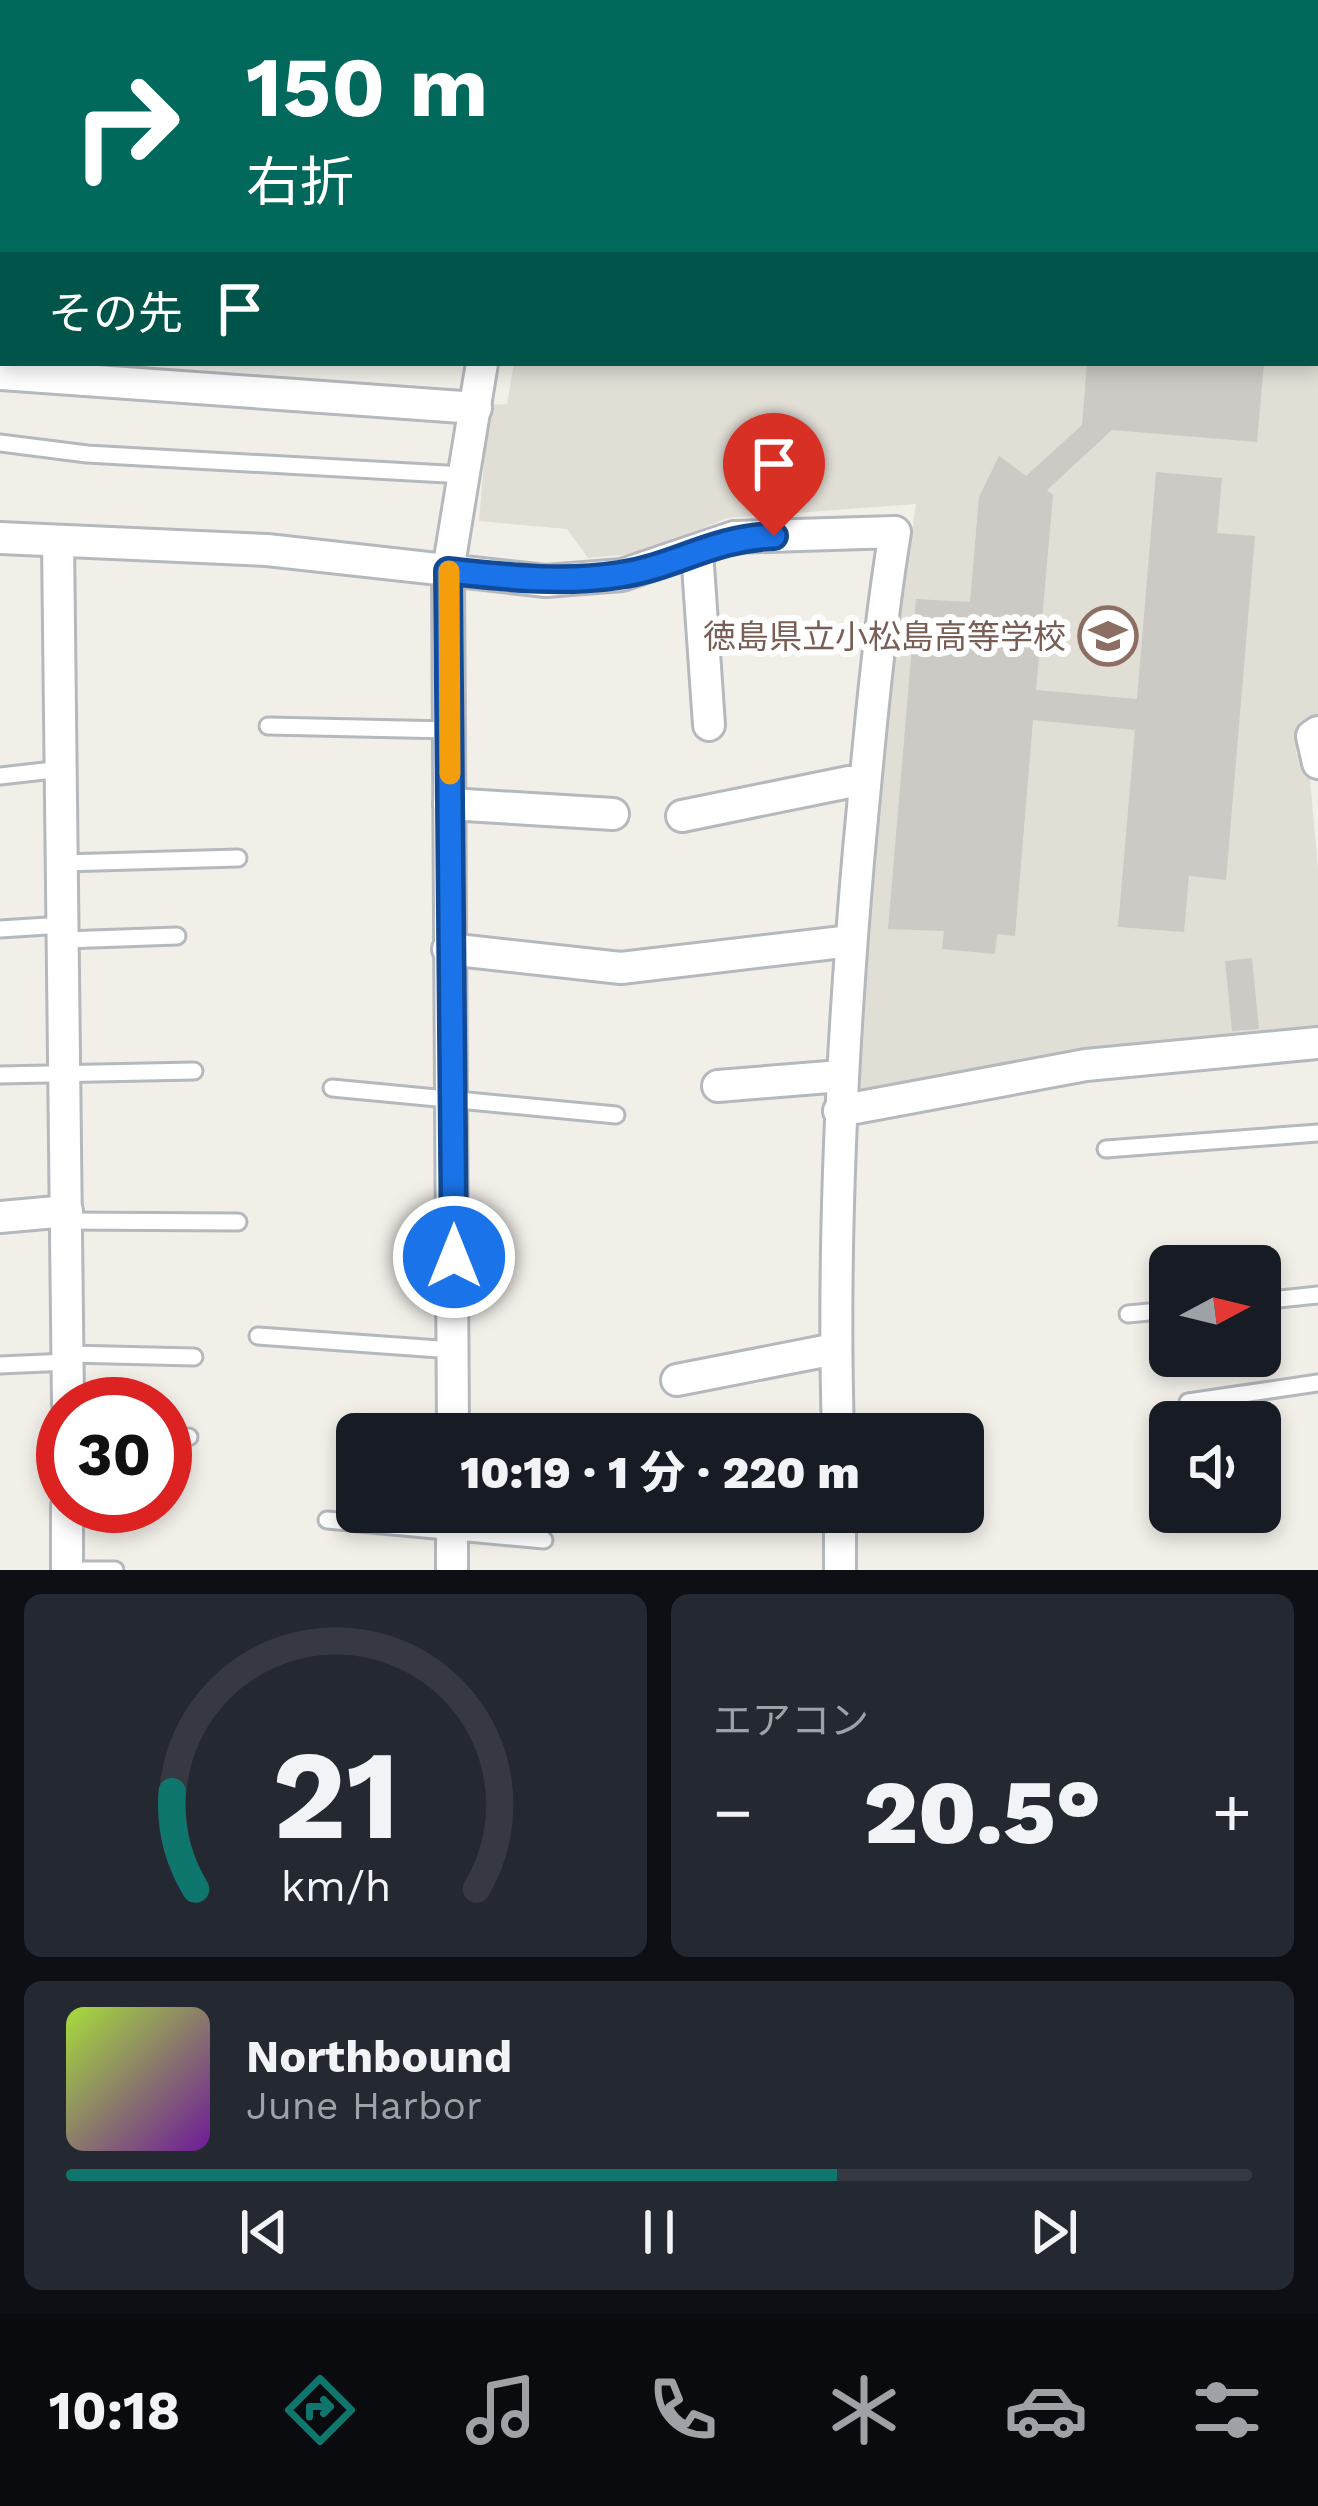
<!DOCTYPE html>
<html lang="ja">
<head>
<meta charset="utf-8">
<style>
	body { margin:0; font-family:"Work Sans","Noto Sans JP",sans-serif; background:#242831; color:#f1f3f6; height:100vh; display:flex; flex-direction:column; font-size:45px; white-space:nowrap }
	* { box-sizing:border-box; margin:0 }
	p { font-size:39px; color:#9ea1a6 }
	.icon { flex:none; width:66px; height:66px; fill:none; stroke:currentColor; stroke-width:2; stroke-linecap:round; stroke-linejoin:round }
	.map { position:relative; height:1570px; overflow:hidden }
	.panel { display:flex; flex-direction:column; gap:24px; padding:24px; background:#0d0f14; flex:1 }
	.panel>* { flex:none }
	.top-card { position:absolute; left:0px; top:0px; width:1320px; height:366px; box-shadow:0 6px 18px #0003; background:#00695c; color:#fff; overflow:hidden }
	.needle { width:78px; rotate:83deg }
	.fabs { position:absolute; left:1149px; top:1245px; display:grid; gap:24px }
	.fabs a { display:grid; place-items:center; width:132px; height:132px; border-radius:18px; background:#171b24; box-shadow:0 6px 18px #0003; font-size:60px }
	.speed { position:absolute; left:36px; top:1377px; display:flex; gap:24px; font-size:60px; font-weight:700; text-align:center }
	.speed>* { display:grid; place-content:center; width:156px; height:156px; border-radius:50%; background:#171b24; box-shadow:0 6px 18px #0003; line-height:1 }
	.speed .limit { border:18px solid #d22; background:#fff; color:#111 }
	.pin { position:absolute; display:grid; place-items:center; width:102px; height:102px; color:#fff; margin:-123px -51px; border-radius:50% 50% 50% 0; rotate:-45deg; box-shadow:0 0 12px #0007 }
	.pin .icon { rotate:45deg }
	.me { position:absolute; width:132px; margin:-66px; rotate:0deg; stroke-linejoin:round; filter:drop-shadow(0 0 9px #0008) }
	.turn { display:flex; align-items:center; gap:42px; height:252px; padding:0 48px; font-size:54px }
	.turn .icon { width:156px; height:156px; stroke-width:2.5 }
	.turn b { display:block; font-size:84px; line-height:102px }
	.then { display:flex; align-items:center; height:114px; padding:0 48px; background:#0003; gap:24px; font-size:45px }
	.big { font-size:90px; font-weight:800; line-height:1.1 }
	.panel .widget { flex:1; display:flex; flex-direction:column; justify-content:center; gap:18px; min-width:0; padding:0 42px; border-radius:18px; background:#242831 }
	.panel .dial { align-items:center; gap:0 }
	.dial svg { height:312px; overflow:visible; fill:none; stroke:#363941; stroke-width:7; stroke-linecap:round; text-anchor:middle }
	.dial text { fill:#f1f3f6; stroke:none }
	.song { display:flex; align-items:center; gap:36px }
	.cover { width:144px; height:144px; border-radius:18px; background:linear-gradient(135deg,hsl(80 70% 55%),hsl(280 70% 35%)) }
	.played { height:12px; border-radius:6px; background:linear-gradient(90deg,#0f766e 65%,#363941 65%) }
	.keys { display:flex; justify-content:space-around; direction:ltr }
	.heat { display:flex; justify-content:space-between; align-items:center; font-size:66px; direction:ltr }
	.panel .tiles { flex:1; display:grid; gap:24px; grid-template-columns:1fr 1fr }
	.widget:last-child { grid-column:span 2 }
	.trip { position:absolute; left:336px; top:1413px; width:648px; height:120px; border-radius:18px; background:#171b24; box-shadow:0 6px 18px #0003; font-weight:800; line-height:120px; text-align:center }
	.tab-bar { display:flex; height:192px; justify-content:space-around; align-items:center; background:#090b0e; color:#9ea1a6 }
	.tab-bar .icon { width:84px; height:84px }
	.tab-bar .on { color:#0f766e }
	.tab-bar b { font-size:54px; color:#f1f3f6 }
	.map>svg:first-child { display:block }
	.education { fill:#e1ded6 }
	.building { fill:#cccac5 }
	.lines { fill:none; stroke-linecap:round; stroke-linejoin:round }
	.lane-casing { stroke:#b5b8bc; stroke-width:21 }
	.street-casing { stroke:#b5b8bc; stroke-width:36 }
	.lane { stroke:#fff; stroke-width:15 }
	.street { stroke:#fff; stroke-width:30 }
	.route-casing { stroke:#114b97; stroke-width:30 }
	.route { stroke:#1a73e8; stroke-width:21 }
	.slow { stroke:#f59e0b; stroke-width:21 }
	.labels { text-anchor:middle; dominant-baseline:central; stroke-width:12; stroke-linejoin:round; paint-order:stroke }
	.education-label { font-size:33px; fill:#785e54; stroke:#fff; text-anchor:end }
</style>
</head>
<body>
<div class="map">
<svg width="1318" height="1570" viewBox="0 0 1318 1570">
	<rect width="100%" height="100%" fill="#f1efe8"/>
	<path class="education" d="M 1318,146 L 1318,714 L 1300,723 L 1296,753 L 1309,768 L 1318,869 L 1318,1032 L 856,1094 L 884,729 L 916,504 L 727,518 L 643,553 L 588,558 L 567,529 L 479,521 L 489,405 L 507,404 L 514,363 L 1317,363 Z"/>
	<g class="building">
		<path d="M 1087,363 L 1264,363 L 1257,442 L 1112,430 L 1047,490 L 1053,495 L 1036,690 L 1137,699 L 1156,472 L 1222,478 L 1217,533 L 1255,536 L 1226,880 L 1189,876 L 1184,932 L 1118,927 L 1135,730 L 1033,720 L 1015,936 L 997,934 L 995,954 L 942,949 L 944,931 L 888,929 L 916,599 L 970,602 L 979,497 L 999,456 L 1026,476 L 1082,425 Z"/>
		<path d="M 1252,958 L 1259,1029 L 1232,1031 L 1225,961 Z"/>
	</g>
	<g class="lines">
		<g class="lane-casing">
			<g id="lane">
				<path d="M 78,0 L 79,3"/>
				<path d="M 932,3 L 932,0"/>
				<path d="M 1317,174 L 1318,174"/>
				<path d="M 0,443 L 87,454 L 464,475"/>
				<path d="M 268,726 L 450,730"/>
				<path d="M 0,776 L 62,769"/>
				<path d="M 63,863 L 238,858"/>
				<path d="M 0,929 L 63,925"/>
				<path d="M 64,940 L 177,936"/>
				<path d="M 0,1075 L 194,1071"/>
				<path d="M 332,1088 L 616,1115"/>
				<path d="M 1106,1149 L 1318,1133"/>
				<path d="M 67,1221 L 238,1222"/>
				<path d="M 1260,1301 L 1318,1295"/>
				<path d="M 1128,1314 L 1170,1310"/>
				<path d="M 258,1336 L 453,1350"/>
				<path d="M 69,1354 L 194,1357"/>
				<path d="M 0,1365 L 68,1362"/>
				<path d="M 1188,1402 L 1318,1383"/>
				<path d="M 453,1429 L 574,1430"/>
				<path d="M 165,1438 L 189,1437"/>
				<path d="M 327,1520 L 544,1540"/>
				<path d="M 67,1570 L 115,1570"/>
			</g>
		</g>
		<g class="street-casing">
			<g id="street">
				<path d="M 522,3 L 522,0"/>
				<path d="M 0,374 L 476,408"/>
				<path d="M 0,538 L 267,550 L 546,581 L 622,575 L 734,537 L 895,532 C 878,637 869,744 859,850 C 842,1045 832,1238 838,1434"/>
				<path d="M 58,541 L 68,1404"/>
				<path d="M 697,551 L 709,725"/>
				<path d="M 1318,732 L 1312,736 L 1318,763"/>
				<path d="M 449,804 L 613,814"/>
				<path d="M 682,816 L 849,782 L 865,784"/>
				<path d="M 448,949 L 621,968 L 851,941"/>
				<path d="M 718,1086 L 841,1076"/>
				<path d="M 839,1111 L 1086,1065 L 1318,1043"/>
				<path d="M 0,1217 L 67,1211"/>
				<path d="M 677,1380 L 835,1349"/>
				<path d="M 453,1434 L 448,571 L 482,363"/>
				<path d="M 840,1512 L 840,1570"/>
				<path d="M 67,1570 L 67,1506"/>
				<path d="M 452,1570 L 452,1512"/>
			</g>
		</g>
		<use href="#lane" class="lane"/>
		<use href="#street" class="street"/>
	</g>
	<g class="lines">
		<g class="route-casing">
			<path id="route" d="M 454,1257 L 448,571 C 505,577 561,584 619,575 C 675,567 712,538 774,536"/>
		</g>
		<use href="#route" class="route"/>
		<path class="slow" d="M 449,571 L 450,774"/>
	</g>
	<defs>
		<g id="school-ring" transform="scale(3)"><circle r="9.5" fill="#fff" stroke="#8d6e63" stroke-width="1.5"/><path d="M0-5L7-2L0 1L-7-2ZM-4 1L0 2.5L4 1V4Q0 6-4 4Z" fill="#8d6e63"/></g>
	</defs>
	<g fill-rule="evenodd">
		<use href="#school-ring" x="1108" y="636"/>
	</g>
	<g class="labels">
		<g class="education-label">
			<text x="1066" y="636">徳島県立小松島高等学校</text>
		</g>
	</g>
</svg>
<div class="fabs">
<a><svg class="needle" viewBox="-14 -14 28 28"><path d="M0-13l5 13h-10z" fill="#e53935"/><path d="M0 13l5-13h-10z" fill="#9ea1a6"/></svg></a>
<a><svg class="icon" aria-label="sound" viewBox="0 0 24 24"><path d="M4 9h4l5-4v14l-5-4H4zM17 9q2 3 0 6"/></svg></a>
</div>
<div class="speed"><div class="limit">30</div></div>
<div class="pin" style="left:774px;top:536px;background:#d93025"><svg class="icon" aria-label="arrive" viewBox="0 0 24 24"><path d="M6 21V4h12l-3 4 3 4H6"/></svg></div>
<svg class="me" style="left:454px;top:1257px" viewBox="-20 -20 40 40"><circle r="17" fill="#1a73e8" stroke="#fff" stroke-width="3"/><path d="M0-11L8 9 0 5-8 9z" fill="#fff"/></svg>
<div class="trip">10:19 · 1 分 · 220 m</div>
<div class="top-card">
<div class="turn"><svg class="icon" aria-label="right" viewBox="0 0 24 24"><path d="M7 20v-9h11M14 6l5 5-5 5"/></svg><div><b>150 m</b>右折</div></div>
<div class="then">その先<svg class="icon" aria-label="arrive" viewBox="0 0 24 24"><path d="M6 21V4h12l-3 4 3 4H6"/></svg></div>
</div>
</div>
<section class="panel">
<div class="tiles">
<div class="widget dial"><svg viewBox="0 0 100 80">
<path d="M14 69A42 42 0 1 1 86 69"/>
<path d="M14 69A42 42 0 0 1 8 44" stroke="#0f766e"/>
<text x="50" y="56" font-size="32" font-weight="700">21</text>
<text x="50" y="72" font-size="11">km/h</text>
</svg></div>
<div class="widget"><p>エアコン</p>
<div class="heat"><a>−</a><b class="big">20.5°</b><a>+</a></div>
</div>
<div class="widget">
<div class="song"><i class="cover"></i><div><b>Northbound</b><p>June Harbor</p></div></div>
<div class="played"></div>
<div class="keys"><svg class="icon" aria-label="previous" viewBox="0 0 24 24"><path d="M18 5L8 12l10 7zM5 5v14"/></svg><svg class="icon" aria-label="pause" viewBox="0 0 24 24"><path d="M8 5v14M16 5v14"/></svg><svg class="icon" aria-label="next" viewBox="0 0 24 24"><path d="M6 5l10 7-10 7zM19 5v14"/></svg></div>
</div>
</div>
</section>
<nav class="tab-bar">
<b>10:18</b>
<svg class="icon on" aria-label="directions" viewBox="0 0 24 24"><path d="M12 3l9 9-9 9-9-9zM9 14v-3h6M13 9l2 2-2 2"/></svg>
<svg class="icon" aria-label="music" viewBox="0 0 24 24"><path d="M9 18V5l10-2v13"/><circle cx="6" cy="18" r="3"/><circle cx="16" cy="16" r="3"/></svg>
<svg class="icon" aria-label="phone" viewBox="0 0 24 24"><path d="M5 4h4l2 5-3 2q2 4 5 5l2-3 5 2v4C11 20 4 13 5 4z"/></svg>
<svg class="icon" aria-label="climate" viewBox="0 0 24 24"><path d="M12 3v18M4 7l16 10M4 17L20 7"/></svg>
<svg class="icon" aria-label="car" viewBox="0 0 24 24"><path d="M5 17H2v-5l4-1 3-4h7l3 4 3 1v5h-3M9 17h6M6 11h13"/><circle cx="7" cy="17" r="2"/><circle cx="17" cy="17" r="2"/></svg>
<svg class="icon" aria-label="filters" viewBox="0 0 24 24"><path d="M4 7h16M4 17h16"/><circle cx="9" cy="7" r="2"/><circle cx="15" cy="17" r="2"/></svg>
</nav>
</body>
</html>
